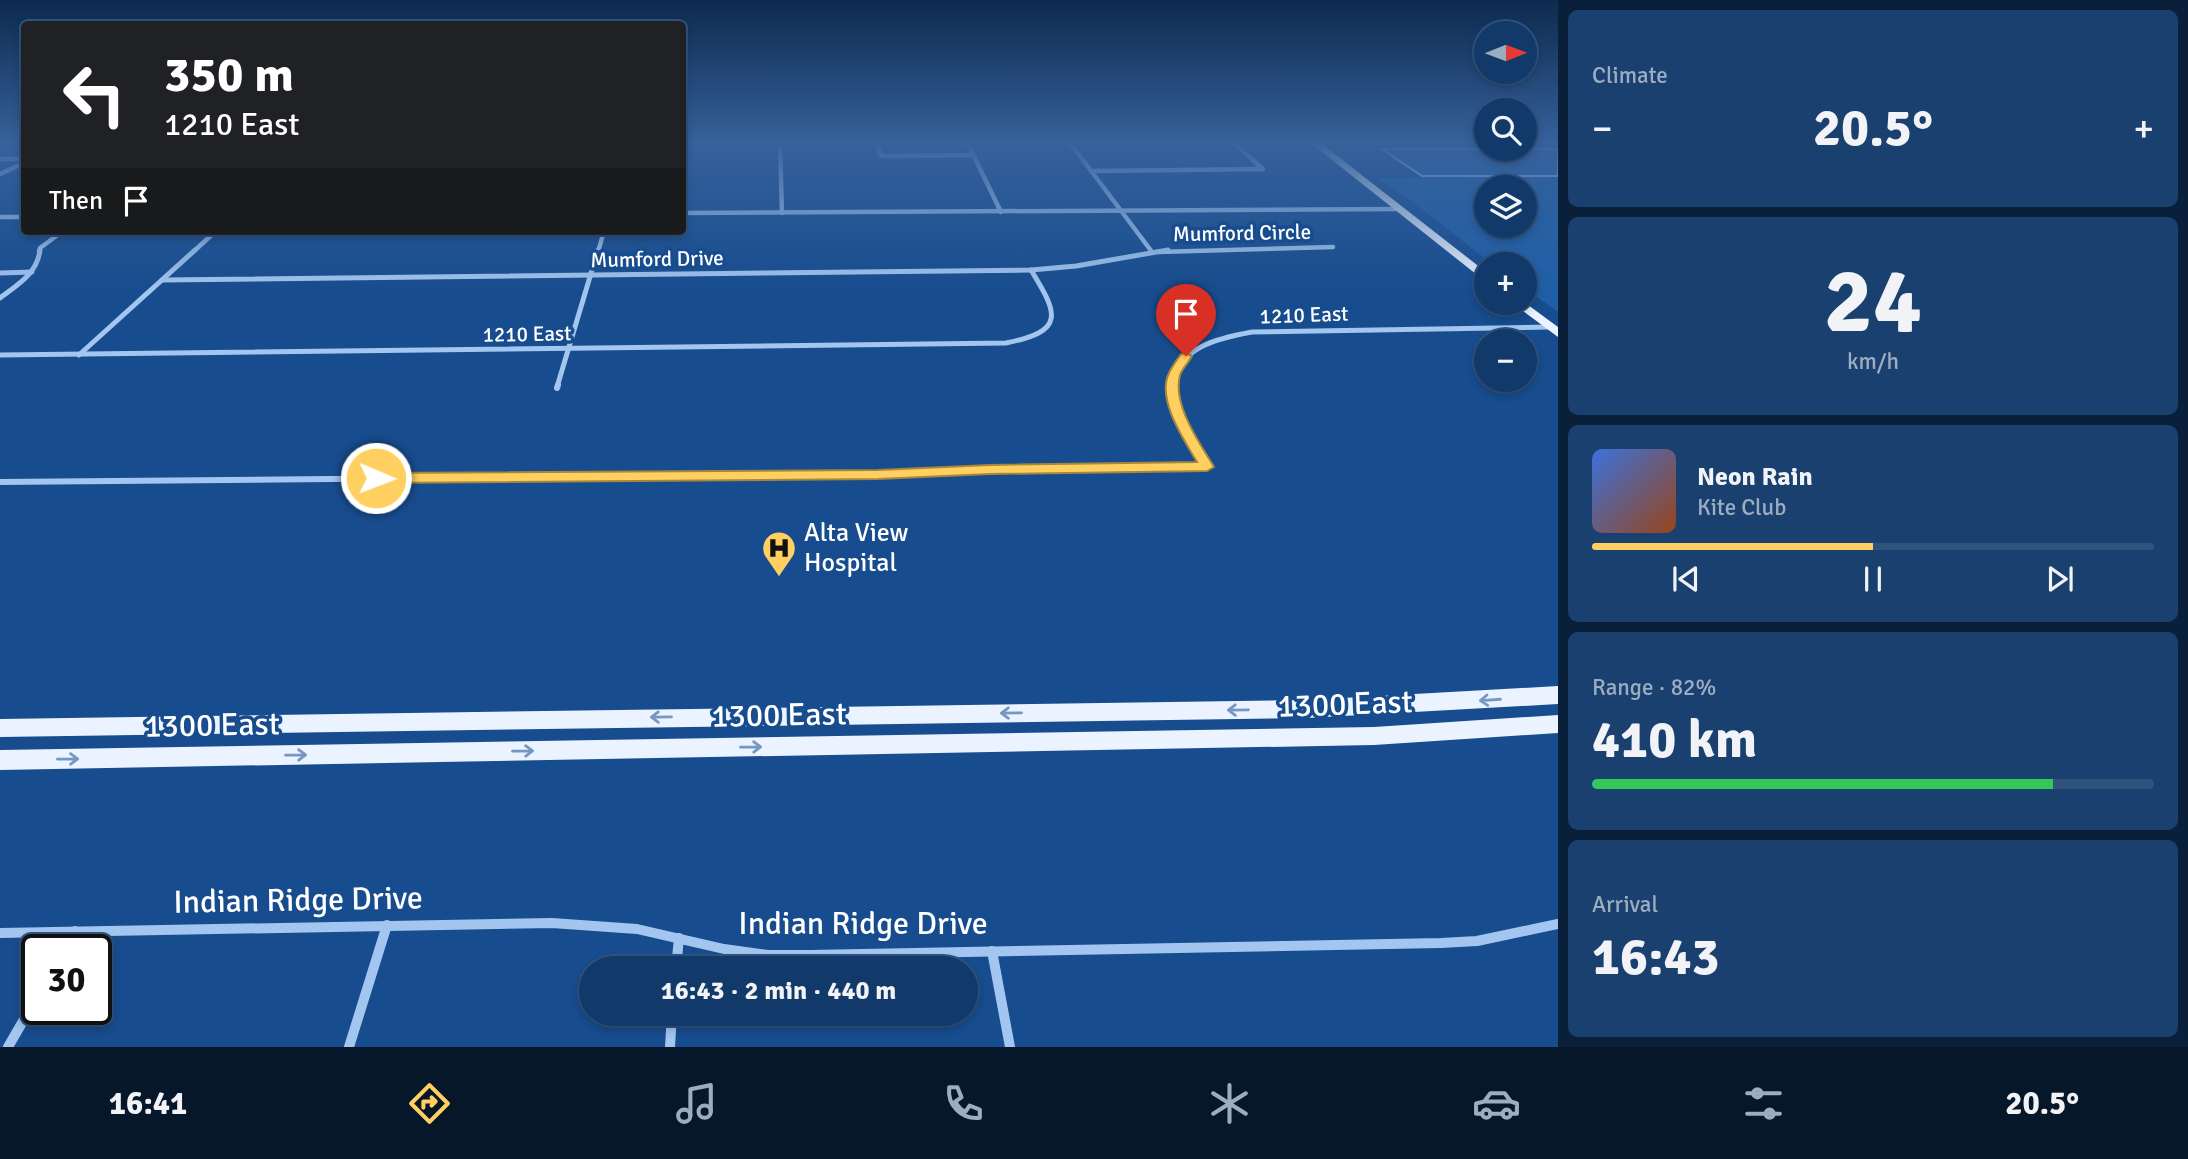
<!DOCTYPE html>
<html lang="en">
<head>
<meta charset="utf-8">
<style>
	body { margin:0; font-family:Signika,sans-serif; background:#1a4070; color:#f1f3f6; height:100vh; display:flex; flex-direction:column; font-size:26px; white-space:nowrap }
	* { box-sizing:border-box; margin:0 }
	p { font-size:23px; color:#9cacc1 }
	.icon { flex:none; width:38px; height:38px; fill:none; stroke:currentColor; stroke-width:2; stroke-linecap:round; stroke-linejoin:round }
	.map { position:relative; flex:1; overflow:hidden }
	.side { display:flex; flex-direction:column; gap:10px; padding:10px; background:#091f3a; width:630px }
	.side>* { flex:none }
	.top-card { position:absolute; left:21px; top:21px; width:665px; height:214px; border-radius:7px; box-shadow:0 4px 10px #0003,0 0 0 2px #30537e; background:#202124; color:#fff; overflow:hidden }
	.needle { width:46px; rotate:89deg }
	.fabs { position:absolute; left:1474px; top:21px; display:grid; gap:14px }
	.fabs a { display:grid; place-items:center; width:63px; height:63px; border-radius:50%; background:#11396a; box-shadow:0 4px 10px #0003,0 0 0 2px #30537e; font-size:35px }
	.speed { position:absolute; left:21px; top:934px; display:flex; gap:14px; font-size:35px; font-weight:700; text-align:center }
	.speed>* { display:grid; place-content:center; width:91px; height:91px; border-radius:50%; background:#11396a; box-shadow:0 4px 10px #0003,0 0 0 2px #30537e; line-height:1 }
	.speed .limit { border:4px solid #111; border-radius:10px; background:#fff; color:#111 }
	.pin { position:absolute; display:grid; place-items:center; width:60px; height:60px; color:#fff; margin:-72px -30px; border-radius:50% 50% 50% 0; rotate:-45deg; box-shadow:0 0 7px #0007 }
	.pin .icon { rotate:45deg }
	.me { position:absolute; width:77px; margin:-38px; rotate:91deg; stroke-linejoin:round; filter:drop-shadow(0 0 5px #0008) }
	.turn { display:flex; align-items:center; gap:24px; height:147px; padding:0 28px; font-size:32px }
	.turn .icon { width:91px; height:91px; stroke-width:2.5 }
	.turn b { display:block; font-size:49px; line-height:60px }
	.then { display:flex; align-items:center; height:66px; padding:0 28px; background:#0003; gap:14px; font-size:26px }
	.big { font-size:52px; font-weight:700; line-height:1.1 }
	.side .tile { flex:1; display:flex; flex-direction:column; justify-content:center; gap:10px; min-width:0; padding:0 24px; border-radius:10px; background:#1a4070 }
	.side .dial { align-items:center; gap:0 }
	.dial b { font-size:91px; line-height:1 }
	.song { display:flex; align-items:center; gap:21px }
	.cover { width:84px; height:84px; border-radius:10px; background:linear-gradient(135deg,hsl(220 70% 55%),hsl(20 70% 35%)) }
	.played { height:7px; border-radius:4px; background:linear-gradient(90deg,#ffcf60 50%,#30537e 50%) }
	.keys { display:flex; justify-content:space-around; direction:ltr }
	.heat { display:flex; justify-content:space-between; align-items:center; font-size:38px; direction:ltr }
	.charge { height:10px; border-radius:5px; background:linear-gradient(90deg,#34c759 82%,#30537e 0) }
	.trip { position:absolute; left:579px; top:956px; width:399px; height:70px; border-radius:35px; background:#11396a; box-shadow:0 4px 10px #0003,0 0 0 2px #30537e; font-weight:700; line-height:70px; text-align:center }
	.tab-bar { display:flex; height:112px; justify-content:space-around; align-items:center; background:#07172a; color:#9cacc1 }
	.tab-bar .icon { width:49px; height:49px }
	.tab-bar .active { color:#ffcf60 }
	.tab-bar b { font-size:32px; color:#f1f3f6 }
	main { display:flex; flex:1; min-height:0 }
	.map>svg:first-child { display:block }
	.green { fill:#1f5fa7; fill-rule:evenodd }
	.building { fill:#2564ac; stroke:#c8e0fb; stroke-width:2 }
	.lines { fill:none; stroke-linecap:round; stroke-linejoin:round }
	.minor-far3 { stroke:#a2c6ef; stroke-width:4.5 }
	.minor-far2 { stroke:#a2c6ef; stroke-width:5 }
	.minor-far1 { stroke:#a2c6ef; stroke-width:6 }
	.minor { stroke:#a2c6ef; stroke-width:10 }
	.primary { fill:#eaf3ff; fill-rule:evenodd }
	.oneway { stroke:#7697c1 }
	.route { fill:#ffcf60; stroke:#a6873e; stroke-width:2 }
	.labels { text-anchor:middle; dominant-baseline:central; stroke-width:7; stroke-linejoin:round; paint-order:stroke }
	.far-street-label { font-size:21px; fill:#fff; stroke:#174c8e }
	.poi-label { font-size:26px; fill:#fff; stroke:#174c8e; text-anchor:start }
	.near-street-label { font-size:32px; fill:#fff; stroke:#174c8e }
</style>
</head>
<body>
<main>
<div class="map">
<svg width="1558" height="1047" viewBox="0 0 1558 1047">
	<rect width="100%" height="100%" fill="#174c8e"/>
	<path class="green" d="M 1558,176 L 1558,312 L 1524,288 L 1524,264 L 1492,264 L 1414,203 L 1376,178 ZM 1486,187 L 1524,187 L 1524,226 L 1486,226 Z"/>
	<path class="building" d="M 1382,149 L 1558,149 L 1558,176 L 1422,176 Z"/>
	<g class="lines">
		<g class="minor-far3">
			<path d="M 780,144 L 782,213"/>
			<path d="M 877,144 L 881,156 L 973,155"/>
			<path d="M 968,144 L 1001,212"/>
			<path d="M 1071,144 L 1152,252"/>
			<path d="M 1235,144 L 1263,169"/>
			<path d="M 0,159 L 24,159"/>
			<path d="M 1091,171 L 1263,169"/>
			<path d="M 0,174 L 24,163"/>
			<path d="M 682,213 L 1398,209"/>
			<path d="M 0,217 L 24,217"/>
			<path d="M 39,252 L 40,248 L 63,231"/>
			<path d="M 193,252 L 216,231"/>
			<path d="M 598,252 L 604,231"/>
			<path d="M 1158,252 L 1333,247"/>
		</g>
		<g class="minor-far2">
			<path d="M 0,273 L 32,272"/>
			<path d="M 162,280 L 1031,270 L 1076,266 L 1168,250"/>
			<path d="M 0,298 C 18,284 37,274 40,250"/>
			<path d="M 0,355 L 1006,343 C 1066,331 1058,314 1031,270"/>
			<path d="M 79,355 L 195,250"/>
			<path d="M 557,387 L 598,250"/>
			<path d="M 1173,387 C 1176,347 1219,338 1252,332 L 1551,327"/>
		</g>
		<g class="minor-far1">
			<path d="M 1173,385 C 1171,416 1192,442 1207,467"/>
			<path d="M 557,388 L 558,385"/>
			<path d="M 0,482 L 878,474 L 990,469 L 1207,467"/>
		</g>
		<g class="minor">
			<path d="M 0,933 L 552,923 L 637,929 L 724,949 L 768,955 L 810,955 L 1441,943 L 1477,941 L 1558,924"/>
			<path d="M 64,950 L 75,931"/>
			<path d="M 992,951 L 1010,1047"/>
			<path d="M 676,968 L 679,938"/>
			<path d="M 8,1047 L 37,997"/>
			<path d="M 349,1047 L 387,925"/>
			<path d="M 670,1047 L 672,1013"/>
		</g>
		<g class="primary">
			<path d="M 1312,144 L 1322,144 L 1486,272 L 1486,282 Z"/>
			<path d="M 1524,302 L 1558,327 L 1558,337 L 1512,303 Z"/>
			<path d="M 1558,686 L 1558,704 L 1307,718 L 0,737 L 0,719 L 1307,700 Z"/>
			<path d="M 1558,715 L 1558,733 L 1374,745 L 0,770 L 0,750 L 1374,727 Z"/>
		</g>
	</g>
	<defs><path id="oneway-shaft" d="M-6 0H5M1.5-3L5.5 0L1.5 3" fill="none" stroke-width="1.6" stroke-linecap="round" stroke-linejoin="round" transform="scale(1.75)"/></defs>
	<g class="oneway">
		<use href="#oneway-shaft" transform="translate(1490 700) rotate(176)"/>
		<use href="#oneway-shaft" transform="translate(1238 710) rotate(179)"/>
		<use href="#oneway-shaft" transform="translate(1011 713) rotate(179)"/>
		<use href="#oneway-shaft" transform="translate(661 717) rotate(179)"/>
		<use href="#oneway-shaft" transform="translate(751 747) rotate(-1)"/>
		<use href="#oneway-shaft" transform="translate(523 751) rotate(-1)"/>
		<use href="#oneway-shaft" transform="translate(296 755) rotate(-1)"/>
		<use href="#oneway-shaft" transform="translate(68 759) rotate(-1)"/>
	</g>
	<linearGradient id="sky" x2="0" y2="1"><stop stop-color="#0d2a4e"/><stop offset="0.49" stop-color="#36619b"/><stop offset="1" stop-color="#36619b" stop-opacity="0"/></linearGradient>
	<rect width="1558" height="291" fill="url(#sky)"/>
	<path class="route" d="M 1186,353 L 1192,356 C 1189,362 1182,369 1180,375 C 1172,405 1200,443 1214,467 L 1207,471 L 990,474 L 878,479 L 376,483 L 369,478 L 376,473 L 878,470 L 990,465 L 1197,462 C 1184,440 1156,399 1169,373 C 1172,366 1177,360 1181,354 Z"/>
	<defs>
		<g id="hospital-pin" transform="scale(1.75)"><path d="M0 17L-7.5 6A9.5 9.5 0 1 1 7.5 6Z" fill="#ffcf60" stroke="#174c8e"/><path d="M-5-5h3v3.5h4V-5h3V5h-3V1.5h-4V5h-3Z" fill="#111"/></g>
	</defs>
	<g fill-rule="evenodd">
		<use href="#hospital-pin" x="779" y="548"/>
	</g>
	<g class="labels">
		<g class="far-street-label">
			<text transform="translate(1242 233) rotate(-1)">Mumford Circle</text>
			<text transform="translate(657 259) rotate(-1)">Mumford Drive</text>
			<text transform="translate(1304 315) rotate(-2)">1210 East</text>
			<text transform="translate(527 334) rotate(-1)">1210 East</text>
		</g>
		<g class="poi-label">
			<text x="804" y="533">Alta View<tspan x="804" dy="30">Hospital</tspan></text>
		</g>
		<g class="near-street-label">
			<text transform="translate(1345 704) rotate(-2)">1300 East</text>
			<text transform="translate(779 715) rotate(-1)">1300 East</text>
			<text transform="translate(212 725) rotate(-1)">1300 East</text>
			<text transform="translate(298 900) rotate(-1)">Indian Ridge Drive</text>
			<text x="863" y="923">Indian Ridge Drive</text>
		</g>
	</g>
</svg>
<div class="fabs">
<a><svg class="needle" viewBox="-14 -14 28 28"><path d="M0-13l5 13h-10z" fill="#e53935"/><path d="M0 13l5-13h-10z" fill="#9cacc1"/></svg></a>
<a><svg class="icon" aria-label="search" viewBox="0 0 24 24"><circle cx="10" cy="10" r="6"/><path d="M15 15l6 6"/></svg></a>
<a><svg class="icon" aria-label="layers" viewBox="0 0 24 24"><path d="M12 4l9 5-9 5-9-5zM3 14l9 5 9-5"/></svg></a>
<a>+</a>
<a>−</a>
</div>
<div class="speed"><div class="limit">30</div></div>
<div class="pin" style="left:1186px;top:356px;background:#d93025"><svg class="icon" aria-label="arrive" viewBox="0 0 24 24"><path d="M6 21V4h12l-3 4 3 4H6"/></svg></div>
<svg class="me" style="left:376px;top:478px" viewBox="-20 -20 40 40"><circle r="17" fill="#ffcf60" stroke="#fff" stroke-width="3"/><path d="M0-11L8 9 0 5-8 9z" fill="#fff"/></svg>
<div class="trip">16:43 · 2 min · 440 m</div>
<div class="top-card">
<div class="turn"><svg class="icon" aria-label="left" viewBox="0 0 24 24"><path d="M17 20v-9H6M10 6l-5 5 5 5"/></svg><div><b>350 m</b>1210 East</div></div>
<div class="then">Then<svg class="icon" aria-label="arrive" viewBox="0 0 24 24"><path d="M6 21V4h12l-3 4 3 4H6"/></svg></div>
</div>
</div>
<section class="side">
<div class="tile"><p>Climate</p>
<div class="heat"><a>−</a><b class="big">20.5°</b><a>+</a></div>
</div>
<div class="tile dial"><b>24</b><p>km/h</p></div>
<div class="tile">
<div class="song"><i class="cover"></i><div><b>Neon Rain</b><p>Kite Club</p></div></div>
<div class="played"></div>
<div class="keys"><svg class="icon" aria-label="previous" viewBox="0 0 24 24"><path d="M18 5L8 12l10 7zM5 5v14"/></svg><svg class="icon" aria-label="pause" viewBox="0 0 24 24"><path d="M8 5v14M16 5v14"/></svg><svg class="icon" aria-label="next" viewBox="0 0 24 24"><path d="M6 5l10 7-10 7zM19 5v14"/></svg></div>
</div>
<div class="tile"><p>Range · 82%</p><b class="big">410 km</b><div class="charge"></div></div>
<div class="tile"><p>Arrival</p><b class="big">16:43</b></div>
</section>
</main>
<nav class="tab-bar">
<b>16:41</b>
<svg class="icon active" aria-label="directions" viewBox="0 0 24 24"><path d="M12 3l9 9-9 9-9-9zM9 14v-3h6M13 9l2 2-2 2"/></svg>
<svg class="icon" aria-label="music" viewBox="0 0 24 24"><path d="M9 18V5l10-2v13"/><circle cx="6" cy="18" r="3"/><circle cx="16" cy="16" r="3"/></svg>
<svg class="icon" aria-label="phone" viewBox="0 0 24 24"><path d="M5 4h4l2 5-3 2q2 4 5 5l2-3 5 2v4C11 20 4 13 5 4z"/></svg>
<svg class="icon" aria-label="climate" viewBox="0 0 24 24"><path d="M12 3v18M4 7l16 10M4 17L20 7"/></svg>
<svg class="icon" aria-label="car" viewBox="0 0 24 24"><path d="M5 17H2v-5l4-1 3-4h7l3 4 3 1v5h-3M9 17h6M6 11h13"/><circle cx="7" cy="17" r="2"/><circle cx="17" cy="17" r="2"/></svg>
<svg class="icon" aria-label="filters" viewBox="0 0 24 24"><path d="M4 7h16M4 17h16"/><circle cx="9" cy="7" r="2"/><circle cx="15" cy="17" r="2"/></svg>
<b>20.5°</b>
</nav>
</body>
</html>
